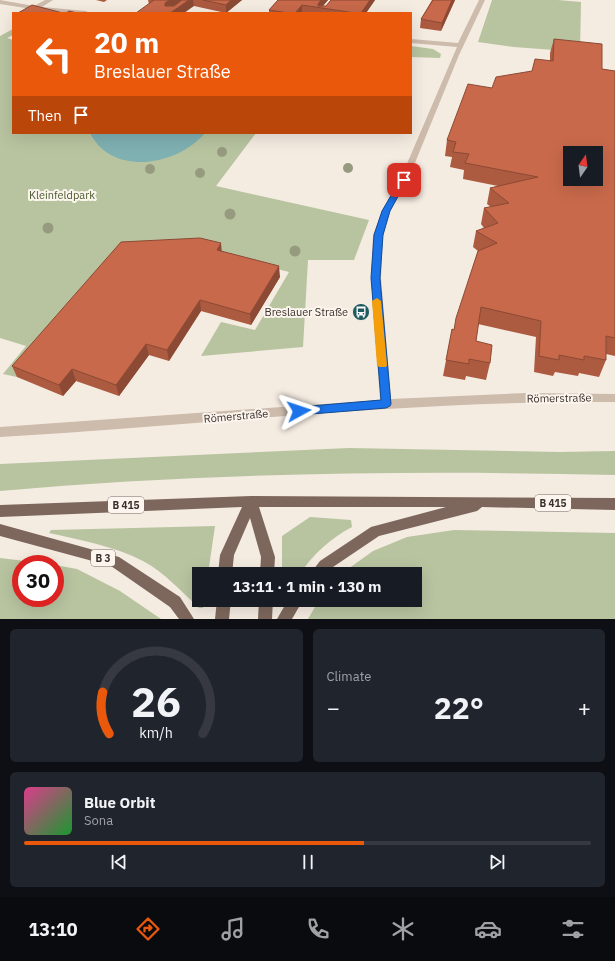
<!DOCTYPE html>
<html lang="en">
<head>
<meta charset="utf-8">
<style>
	body { margin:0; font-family:"IBM Plex Sans",sans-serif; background:#20242c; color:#f1f3f6; height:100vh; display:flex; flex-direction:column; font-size:15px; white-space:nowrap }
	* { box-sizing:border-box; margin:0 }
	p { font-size:13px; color:#9ea1a6 }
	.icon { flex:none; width:22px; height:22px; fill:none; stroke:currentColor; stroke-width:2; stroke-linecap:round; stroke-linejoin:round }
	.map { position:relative; height:619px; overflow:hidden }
	.details { display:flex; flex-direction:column; gap:10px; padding:10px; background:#0d0f14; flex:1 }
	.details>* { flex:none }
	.banner { position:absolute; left:12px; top:12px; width:400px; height:122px; border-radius:0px; box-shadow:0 4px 16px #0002; background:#ea580c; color:#fff; overflow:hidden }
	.needle { width:26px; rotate:14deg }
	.tools { position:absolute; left:563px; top:146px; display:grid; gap:8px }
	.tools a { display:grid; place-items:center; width:40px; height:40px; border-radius:0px; background:#171b24; box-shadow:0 4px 16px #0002; font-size:20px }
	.speed { position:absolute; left:12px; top:555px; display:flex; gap:8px; font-size:20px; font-weight:700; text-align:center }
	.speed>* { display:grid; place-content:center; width:52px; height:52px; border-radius:50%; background:#171b24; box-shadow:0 4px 16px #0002; line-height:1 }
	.speed .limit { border:6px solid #d22; background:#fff; color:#111 }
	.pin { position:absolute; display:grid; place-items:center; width:34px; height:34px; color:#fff; margin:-17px; border-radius:8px; box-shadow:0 2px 6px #0006 }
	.me { position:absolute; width:44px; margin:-22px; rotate:85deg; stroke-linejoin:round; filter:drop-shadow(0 0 3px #0008) }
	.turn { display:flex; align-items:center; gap:14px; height:84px; padding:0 16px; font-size:18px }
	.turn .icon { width:52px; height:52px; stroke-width:2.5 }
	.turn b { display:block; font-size:28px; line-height:34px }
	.then { display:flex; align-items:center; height:38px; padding:0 16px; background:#0003; gap:8px; font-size:15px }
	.big { font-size:30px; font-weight:700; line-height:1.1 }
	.details .tile { flex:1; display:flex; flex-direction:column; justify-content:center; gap:6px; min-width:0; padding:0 14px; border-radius:6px; background:#20242c }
	.details .dial { align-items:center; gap:0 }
	.dial svg { height:104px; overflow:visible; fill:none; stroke:#363941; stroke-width:7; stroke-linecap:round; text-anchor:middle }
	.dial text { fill:#f1f3f6; stroke:none }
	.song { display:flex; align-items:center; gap:12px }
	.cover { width:48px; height:48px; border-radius:6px; background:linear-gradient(135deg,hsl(330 70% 55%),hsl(130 70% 35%)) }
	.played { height:4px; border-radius:2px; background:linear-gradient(90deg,#ea580c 60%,#363941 60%) }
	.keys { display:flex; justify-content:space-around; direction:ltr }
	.heat { display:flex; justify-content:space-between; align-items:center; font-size:22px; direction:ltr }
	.details .tiles { flex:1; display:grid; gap:10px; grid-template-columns:1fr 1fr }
	.tile:last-child { grid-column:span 2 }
	.trip { position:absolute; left:192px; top:567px; width:230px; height:40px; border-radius:0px; background:#171b24; box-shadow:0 4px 16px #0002; font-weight:700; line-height:40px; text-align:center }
	.tab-bar { display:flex; height:64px; justify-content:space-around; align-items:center; background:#090b0e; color:#9ea1a6 }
	.tab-bar .icon { width:28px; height:28px }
	.tab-bar .on { color:#ea580c }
	.tab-bar b { font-size:18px; color:#f1f3f6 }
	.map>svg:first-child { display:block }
	.green { fill:#b8c4a0 }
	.water { fill:#7fb0b2 }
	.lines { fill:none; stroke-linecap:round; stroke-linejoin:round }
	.minor { fill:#cdbbac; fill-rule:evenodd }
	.major { fill:#7d675c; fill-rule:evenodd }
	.tree { fill:#969b7f }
	.wall { fill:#ac5a40 }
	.shaded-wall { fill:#8c4a34 }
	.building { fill:#c8694b; stroke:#8c4a34; fill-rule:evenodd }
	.route { fill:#1a73e8; stroke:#114b97 }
	.slow { fill:#f59e0b }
	.labels { text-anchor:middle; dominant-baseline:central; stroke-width:4; stroke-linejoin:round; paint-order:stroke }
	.shield { fill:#fbf5ee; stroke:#756b66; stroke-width:1 }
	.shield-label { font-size:10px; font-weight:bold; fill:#3b302b }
	.park-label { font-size:11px; fill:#4a5a2e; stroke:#fbf5ee }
	.poi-label { font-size:11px; fill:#3b302b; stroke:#fbf5ee; text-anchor:end }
	.street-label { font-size:11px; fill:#3b302b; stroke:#fbf5ee }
</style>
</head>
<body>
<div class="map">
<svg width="615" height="619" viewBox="0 0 615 619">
	<rect width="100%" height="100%" fill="#f4ebe1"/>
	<g class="green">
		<path d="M 492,0 L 558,0 L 581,2 L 580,52 L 514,47 L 478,42 Z"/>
		<path d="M 13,29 L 13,35 L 7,38 L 13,40 L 13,133 L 256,133 L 216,186 L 369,220 L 354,260 L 308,260 L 303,347 L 201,356 L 221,322 L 255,330 L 289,272 L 222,255 L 17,377 L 3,374 L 26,346 L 0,338 L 0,36 Z"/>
		<path d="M 411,46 L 433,49 L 441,54 L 440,58 L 411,57 Z"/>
		<path d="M 349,448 L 559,452 L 615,451 L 615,475 C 410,470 204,473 0,491 L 0,464 Z"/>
		<path d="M 310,517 L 351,520 L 352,527 C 331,538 313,554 300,574 L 282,574 L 282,536 Z"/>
		<path d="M 215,526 L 208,574 L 199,574 L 199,600 L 204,600 L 203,608 L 199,608 C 182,592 164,572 143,561 C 114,546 80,540 49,533 L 51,530 Z"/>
		<path d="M 454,530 L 615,533 L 615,619 L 308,619 L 319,600 L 415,600 L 415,574 L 341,574 L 373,551 L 407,537 Z"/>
		<path d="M 0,558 L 50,564 L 21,564 L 21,598 L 55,598 L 55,565 L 77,569 L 120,591 L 161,619 L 0,619 Z"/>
	</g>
	<path class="water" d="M 90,133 L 205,133 C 177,166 112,177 90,133 Z"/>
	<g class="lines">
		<g class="minor">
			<path d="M 0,0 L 34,6 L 45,0 L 53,0 L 42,7 L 86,11 L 89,13 C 59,13 30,9 0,4 Z"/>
			<path d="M 479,0 L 485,0 L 459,55 L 408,180 L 390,211 L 383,235 L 381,278 L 391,399 L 526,393 L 615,394 L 615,402 C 410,400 205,425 0,437 L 0,427 L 380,400 L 371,278 L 373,235 L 382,211 L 400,180 L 457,47 L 411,43 L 411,39 L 458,43 Z"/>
		</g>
		<g class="major">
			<path d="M 251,496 L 615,498 L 615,510 L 482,507 L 477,511 L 379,536 L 330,569 L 326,574 L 310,574 L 320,561 L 371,527 L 446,507 L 259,507 L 275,557 L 274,574 L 260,574 L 261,557 L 250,518 L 234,555 L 232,574 L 218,574 L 220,555 L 242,507 L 0,517 L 0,505 Z"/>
			<path d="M 0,524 L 119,557 L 180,597 L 194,619 L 179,619 L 170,607 L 111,566 L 0,536 Z"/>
			<path d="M 217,600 L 231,600 L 229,619 L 215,619 Z"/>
			<path d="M 259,600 L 273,600 L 272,619 L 258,619 Z"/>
			<path d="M 288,600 L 303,600 L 292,619 L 277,619 Z"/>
		</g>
	</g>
	<g class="tree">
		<circle cx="222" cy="152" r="5"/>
		<circle cx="348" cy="168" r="5"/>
		<circle cx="150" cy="169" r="5"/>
		<circle cx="200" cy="173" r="5"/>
		<circle cx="230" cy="214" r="5.5"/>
		<circle cx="48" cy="228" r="5.5"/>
		<circle cx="295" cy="251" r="5.5"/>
	</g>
	<g class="wall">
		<path d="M 96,0 L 107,0 L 104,2 Z"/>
		<path d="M 148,0 L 242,0 L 226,13 L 194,6 L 149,4 Z"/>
		<path d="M 278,0 L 328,0 L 323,6 L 326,6 L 331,0 L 375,0 L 366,13 L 269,13 L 269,10 Z"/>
		<path d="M 431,0 L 455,0 L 441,31 L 420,28 L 421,19 L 432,0 Z"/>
		<path d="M 554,39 L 602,69 L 615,71 L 615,356 L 606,354 L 606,360 L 599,377 L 579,373 L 578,376 L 555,372 L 553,376 L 534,372 L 536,337 L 478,324 L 476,341 L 490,363 L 486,380 L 466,376 L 465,380 L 443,376 L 452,329 L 454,330 L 478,251 L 473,247 L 476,231 L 484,228 L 481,224 L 484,208 L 491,207 L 487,204 L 490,188 L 498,186 L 463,179 L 464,170 L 450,167 L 452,157 L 445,156 L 447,140 L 492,88 L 532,71 L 550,61 L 550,53 Z"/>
		<path d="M 222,251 L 280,277 L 251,325 L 201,311 L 169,361 L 149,355 L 119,396 L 76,381 L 63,396 L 17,377 L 12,366 Z"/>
	</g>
	<g class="shaded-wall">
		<path d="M 170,0 L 182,0 L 166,12 L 165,6 L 165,3 Z"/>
		<path d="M 189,0 L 193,0 L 194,6 L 184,13 L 170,13 Z"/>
		<path d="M 231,0 L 242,0 L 226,13 L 226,5 Z"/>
		<path d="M 321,0 L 328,0 L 321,8 L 318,8 L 318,4 Z"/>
		<path d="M 370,0 L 375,0 L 366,13 L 361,13 Z"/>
		<path d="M 452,0 L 455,0 L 441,31 L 442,23 Z"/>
		<path d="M 302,5 L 302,13 L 295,13 Z"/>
		<path d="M 221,243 L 222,254 L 217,250 Z"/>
		<path d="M 279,266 L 280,277 L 251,325 L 250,314 Z"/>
		<path d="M 200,300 L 201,311 L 169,361 L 167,350 Z"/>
		<path d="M 146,344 L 149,355 L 119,396 L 116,385 Z"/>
		<path d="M 72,369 L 76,381 L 63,396 L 59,385 Z"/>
	</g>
	<g class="building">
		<path d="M 154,0 L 170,0 L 165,3 L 165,6 L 174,6 L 182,0 L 189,0 L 170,13 L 136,13 Z"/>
		<path d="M 203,0 L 231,0 L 226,5 Z"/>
		<path d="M 278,0 L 321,0 L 318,4 L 318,6 L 326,6 L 331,0 L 370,0 L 361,13 L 355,13 L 302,5 L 295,13 L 289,13 L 269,10 Z"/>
		<path d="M 433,0 L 452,0 L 442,23 L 421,19 Z"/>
		<path d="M 32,5 L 63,13 L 18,13 Z"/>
		<path d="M 69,11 L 77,13 L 66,13 Z"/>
		<path d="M 554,39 L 602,44 L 602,69 L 615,71 L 615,338 L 606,336 L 606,360 L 584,356 L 584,360 L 559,355 L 559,360 L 539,356 L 541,321 L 481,307 L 476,341 L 492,345 L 490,363 L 469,359 L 469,364 L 446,360 L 452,329 L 454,330 L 456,318 L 478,251 L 497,243 L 476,231 L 498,223 L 484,208 L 509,203 L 490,188 L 538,177 L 465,163 L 469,154 L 453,152 L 456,142 L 447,140 L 468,84 L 492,88 L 496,77 L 532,71 L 535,59 L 553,61 ZM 570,153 L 596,153 L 596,179 L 570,179 Z"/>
		<path d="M 200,238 L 221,243 L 217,250 L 279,266 L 250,314 L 200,300 L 167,350 L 146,344 L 116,385 L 72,369 L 59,385 L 12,366 L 121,242 Z"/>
	</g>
	<path class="route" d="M 404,177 L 407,180 L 390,211 L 383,235 L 380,278 L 391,404 L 390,406 L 386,408 L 299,415 L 296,414 L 294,411 L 296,408 L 299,407 L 381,400 L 371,278 L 374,235 L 382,211 L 400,180 Z"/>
	<path class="slow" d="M 377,298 L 381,301 L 387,365 L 386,367 L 379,367 L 377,365 L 372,301 Z"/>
	<defs>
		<g id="bus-disc" transform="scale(0.9)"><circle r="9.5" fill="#1f5a5e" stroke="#fbf5ee"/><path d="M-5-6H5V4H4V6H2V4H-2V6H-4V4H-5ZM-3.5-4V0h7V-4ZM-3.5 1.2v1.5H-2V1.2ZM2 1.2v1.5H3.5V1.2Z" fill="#fff"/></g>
	</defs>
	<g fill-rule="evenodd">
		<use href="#bus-disc" x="361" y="312"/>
	</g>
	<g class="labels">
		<g class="shield">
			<rect x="535" y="495" width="36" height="16" rx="3"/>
			<rect x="108" y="497" width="36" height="16" rx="3"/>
			<rect x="91" y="550" width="24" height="16" rx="3"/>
		</g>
		<g class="shield-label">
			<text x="553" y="503">B 415</text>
			<text x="126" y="505">B 415</text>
			<text x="103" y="558">B 3</text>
		</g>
		<g class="park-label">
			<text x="62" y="195">Kleinfeldpark</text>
		</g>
		<g class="poi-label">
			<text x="348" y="312">Breslauer Straße</text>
		</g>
		<g class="street-label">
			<text transform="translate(559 398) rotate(-1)">Römerstraße</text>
			<text transform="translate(236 416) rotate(-5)">Römerstraße</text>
		</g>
	</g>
</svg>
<div class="tools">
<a><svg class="needle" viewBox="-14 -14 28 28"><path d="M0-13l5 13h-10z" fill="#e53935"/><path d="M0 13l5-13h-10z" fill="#9ea1a6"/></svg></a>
</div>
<div class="speed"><div class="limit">30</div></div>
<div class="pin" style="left:404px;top:180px;background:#d93025"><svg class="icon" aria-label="arrive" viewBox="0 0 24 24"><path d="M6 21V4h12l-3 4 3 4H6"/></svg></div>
<svg class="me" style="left:299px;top:411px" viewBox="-20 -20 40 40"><path d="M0-17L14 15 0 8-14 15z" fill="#1a73e8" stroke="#fff" stroke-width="4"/></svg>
<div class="trip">13:11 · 1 min · 130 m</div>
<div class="banner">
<div class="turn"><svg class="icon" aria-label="left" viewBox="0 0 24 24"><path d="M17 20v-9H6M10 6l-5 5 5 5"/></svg><div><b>20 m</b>Breslauer Straße</div></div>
<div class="then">Then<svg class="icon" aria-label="arrive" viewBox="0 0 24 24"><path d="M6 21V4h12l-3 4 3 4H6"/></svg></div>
</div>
</div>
<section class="details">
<div class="tiles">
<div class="tile dial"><svg viewBox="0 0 100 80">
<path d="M14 69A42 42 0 1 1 86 69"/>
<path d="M14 69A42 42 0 0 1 9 37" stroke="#ea580c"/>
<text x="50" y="56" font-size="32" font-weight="700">26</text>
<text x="50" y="72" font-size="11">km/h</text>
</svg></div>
<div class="tile"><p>Climate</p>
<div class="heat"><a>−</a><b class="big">22°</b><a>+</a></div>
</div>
<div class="tile">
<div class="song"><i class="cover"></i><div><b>Blue Orbit</b><p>Sona</p></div></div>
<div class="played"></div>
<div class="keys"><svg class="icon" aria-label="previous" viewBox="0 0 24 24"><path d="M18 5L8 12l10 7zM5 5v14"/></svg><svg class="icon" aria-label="pause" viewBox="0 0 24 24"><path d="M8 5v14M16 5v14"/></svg><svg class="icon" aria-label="next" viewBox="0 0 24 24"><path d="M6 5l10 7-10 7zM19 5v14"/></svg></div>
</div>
</div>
</section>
<nav class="tab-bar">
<b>13:10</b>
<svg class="icon on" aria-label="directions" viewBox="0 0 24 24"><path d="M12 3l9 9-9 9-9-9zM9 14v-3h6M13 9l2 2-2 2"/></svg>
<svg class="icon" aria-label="music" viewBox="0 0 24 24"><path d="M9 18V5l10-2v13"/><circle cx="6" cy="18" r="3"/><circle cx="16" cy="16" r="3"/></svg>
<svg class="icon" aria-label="phone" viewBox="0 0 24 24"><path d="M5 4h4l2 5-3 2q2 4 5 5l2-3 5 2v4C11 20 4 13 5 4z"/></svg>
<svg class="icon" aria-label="climate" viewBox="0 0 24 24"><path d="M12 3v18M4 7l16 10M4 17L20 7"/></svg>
<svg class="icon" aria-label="car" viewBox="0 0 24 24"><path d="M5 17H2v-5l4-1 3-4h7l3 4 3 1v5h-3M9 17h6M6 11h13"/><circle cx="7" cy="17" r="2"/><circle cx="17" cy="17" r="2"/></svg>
<svg class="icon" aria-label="filters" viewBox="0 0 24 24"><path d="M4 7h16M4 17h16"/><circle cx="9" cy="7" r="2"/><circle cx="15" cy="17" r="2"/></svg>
</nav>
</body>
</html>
